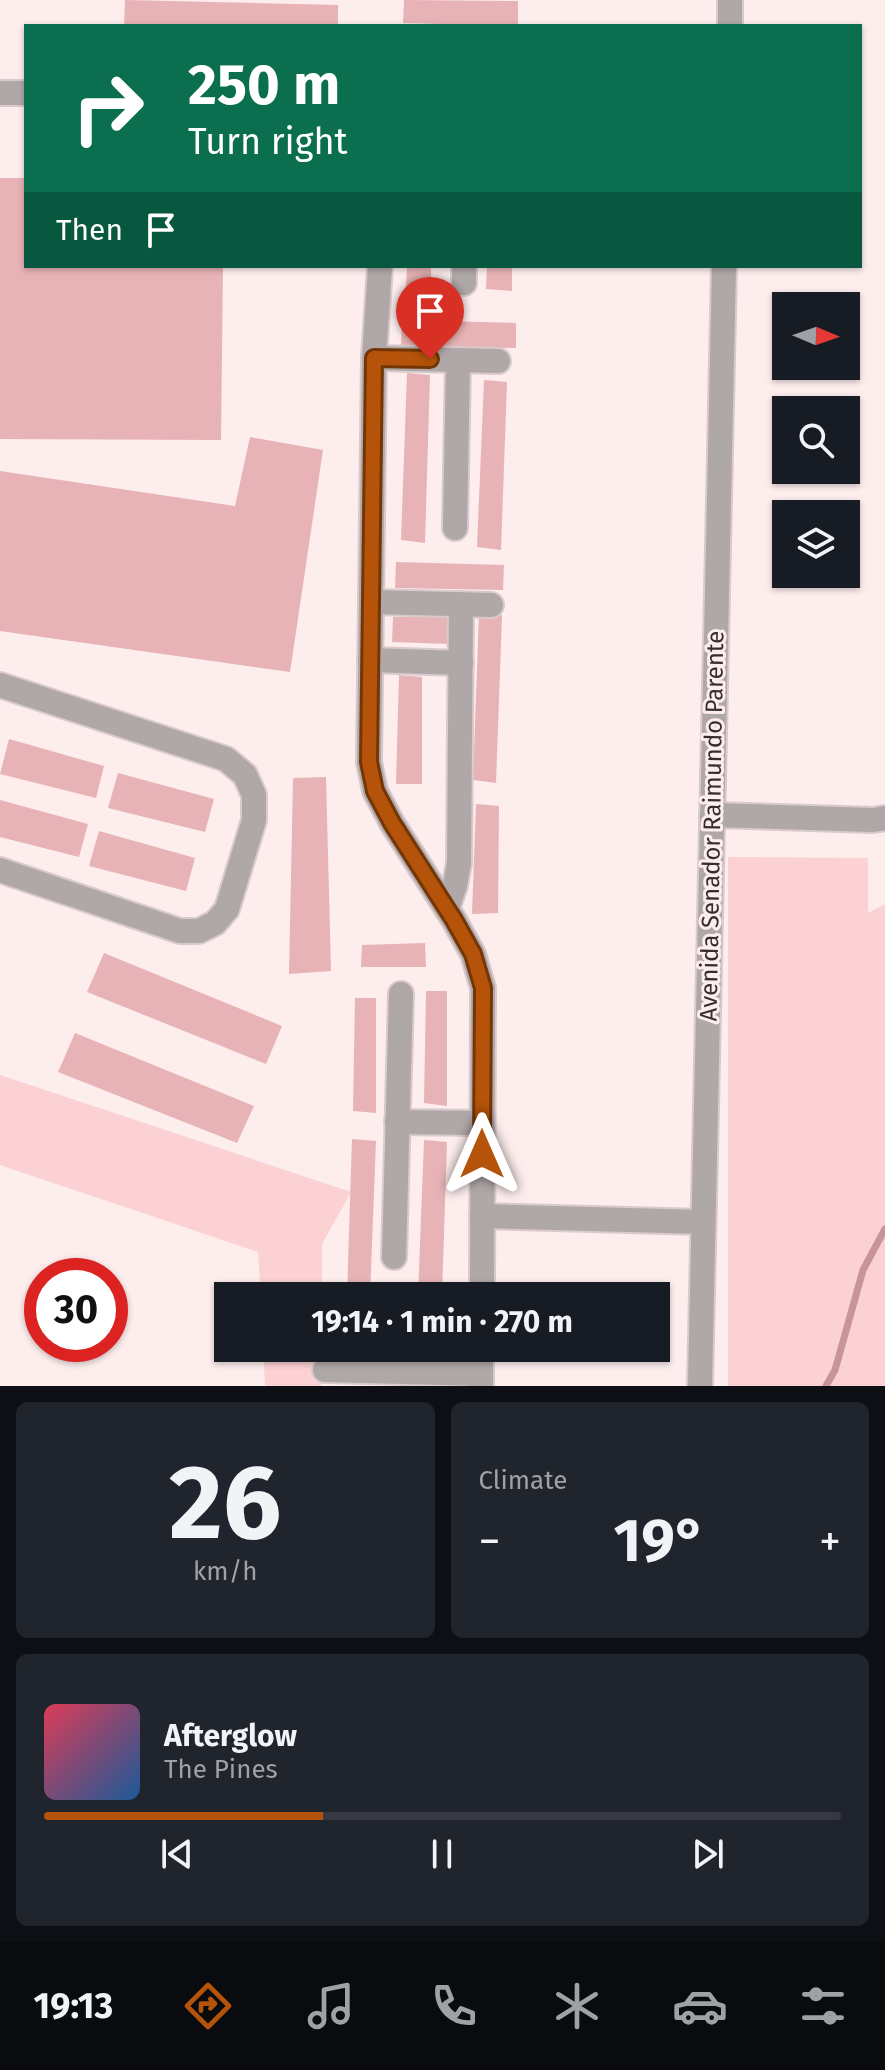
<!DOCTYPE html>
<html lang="en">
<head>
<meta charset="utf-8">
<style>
	body { margin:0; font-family:"Fira Sans",sans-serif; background:#20242c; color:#f1f3f6; height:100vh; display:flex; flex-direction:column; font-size:30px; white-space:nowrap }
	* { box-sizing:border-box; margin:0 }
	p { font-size:26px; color:#9ea1a6 }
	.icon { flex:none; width:44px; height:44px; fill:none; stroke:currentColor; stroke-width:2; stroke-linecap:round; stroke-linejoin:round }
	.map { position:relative; height:1386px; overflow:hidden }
	.sheet { display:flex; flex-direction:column; gap:16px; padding:16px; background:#0d0f14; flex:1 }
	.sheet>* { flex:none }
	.hud { position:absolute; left:24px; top:24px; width:838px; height:244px; border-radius:0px; box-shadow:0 2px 6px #0004; background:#0b6e4f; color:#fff; overflow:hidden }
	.needle { width:52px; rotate:92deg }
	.fabs { position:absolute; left:772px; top:292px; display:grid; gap:16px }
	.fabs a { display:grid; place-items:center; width:88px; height:88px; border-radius:0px; background:#171b24; box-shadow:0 2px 6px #0004; font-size:40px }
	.speed { position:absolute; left:24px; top:1258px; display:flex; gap:16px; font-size:40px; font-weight:700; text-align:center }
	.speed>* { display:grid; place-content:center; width:104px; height:104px; border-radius:50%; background:#171b24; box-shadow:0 2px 6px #0004; line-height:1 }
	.speed .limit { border:12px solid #d22; background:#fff; color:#111 }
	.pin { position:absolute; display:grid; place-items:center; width:68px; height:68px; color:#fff; margin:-82px -34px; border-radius:50% 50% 50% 0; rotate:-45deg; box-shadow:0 0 8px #0007 }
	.pin .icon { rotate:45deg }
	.me { position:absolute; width:88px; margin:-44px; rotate:0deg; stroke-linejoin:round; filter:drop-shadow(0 0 6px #0008) }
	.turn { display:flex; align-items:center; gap:28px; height:168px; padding:0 32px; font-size:36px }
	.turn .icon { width:104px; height:104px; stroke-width:2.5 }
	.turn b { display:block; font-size:56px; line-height:68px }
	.then { display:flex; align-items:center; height:76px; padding:0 32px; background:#0003; gap:16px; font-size:30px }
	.big { font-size:60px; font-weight:700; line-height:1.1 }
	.sheet .card { flex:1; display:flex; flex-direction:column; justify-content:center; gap:12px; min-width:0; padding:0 28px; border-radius:12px; background:#20242c }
	.sheet .dial { align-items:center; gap:0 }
	.dial b { font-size:104px; line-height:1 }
	.song { display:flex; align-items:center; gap:24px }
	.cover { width:96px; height:96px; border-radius:12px; background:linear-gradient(135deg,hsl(350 70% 55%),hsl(210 70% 35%)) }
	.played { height:8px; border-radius:4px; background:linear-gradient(90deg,#b45309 35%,#363941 35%) }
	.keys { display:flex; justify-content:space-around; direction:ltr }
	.heat { display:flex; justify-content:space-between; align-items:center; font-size:44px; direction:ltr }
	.sheet .tiles { flex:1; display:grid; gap:16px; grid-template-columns:1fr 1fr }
	.card:last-child { grid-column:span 2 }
	.trip { position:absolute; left:214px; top:1282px; width:456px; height:80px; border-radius:0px; background:#171b24; box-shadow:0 2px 6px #0004; font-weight:700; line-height:80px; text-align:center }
	.tabs { display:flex; height:128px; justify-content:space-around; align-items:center; background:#090b0e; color:#9ea1a6 }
	.tabs .icon { width:56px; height:56px }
	.tabs .on { color:#b45309 }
	.tabs b { font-size:36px; color:#f1f3f6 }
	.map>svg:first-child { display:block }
	.green { fill:#fbd1d3 }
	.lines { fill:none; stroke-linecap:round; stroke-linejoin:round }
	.stream { stroke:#c79497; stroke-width:7 }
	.building { fill:#e8b3b6 }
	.minor-casing { stroke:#d9cacb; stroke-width:28 }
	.minor { stroke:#b0a7a8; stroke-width:24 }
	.route-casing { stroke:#753606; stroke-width:20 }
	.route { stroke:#b45309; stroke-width:14 }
	.labels { text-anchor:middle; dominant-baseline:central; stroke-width:6; stroke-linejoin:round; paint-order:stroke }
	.street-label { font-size:24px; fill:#352d2e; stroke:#fdeded }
</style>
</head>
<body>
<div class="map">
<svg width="885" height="1386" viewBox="0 0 885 1386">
	<rect width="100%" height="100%" fill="#fdeded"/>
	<g class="green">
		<path d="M 728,857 L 868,858 L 868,913 L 885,904 L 885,1386 L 728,1386 Z"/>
		<path d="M 0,1075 L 351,1192 L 322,1244 L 322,1296 L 261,1296 L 258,1252 L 0,1165 Z"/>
		<path d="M 263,1348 L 321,1348 L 321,1386 L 265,1386 Z"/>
	</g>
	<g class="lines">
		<path class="stream" d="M 826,1386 L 835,1370 L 863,1270 L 885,1229"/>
	</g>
	<g class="building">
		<path d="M 125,0 L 338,5 L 338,26 L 124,26 Z"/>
		<path d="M 404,0 L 518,1 L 518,26 L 403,23 Z"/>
		<path d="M 0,178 L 26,178 L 26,266 L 223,266 L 221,440 L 0,439 Z"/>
		<path d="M 407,266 L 431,266 L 431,290 L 406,288 Z"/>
		<path d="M 487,266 L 512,266 L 512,291 L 486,289 Z"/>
		<path d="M 402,320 L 516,323 L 516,348 L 401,346 Z"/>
		<path d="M 407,373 L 430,375 L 425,543 L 401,540 Z"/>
		<path d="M 484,380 L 507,382 L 501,550 L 477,547 Z"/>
		<path d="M 250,437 L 323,450 L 290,672 L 0,631 L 0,471 L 235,506 Z"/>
		<path d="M 396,562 L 504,565 L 503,590 L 395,588 Z"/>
		<path d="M 479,613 L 502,615 L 496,783 L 473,780 Z"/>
		<path d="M 393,617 L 453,617 L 451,644 L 392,642 Z"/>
		<path d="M 399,675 L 422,677 L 422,784 L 396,784 Z"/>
		<path d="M 9,739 L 104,766 L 96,798 L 0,774 Z"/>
		<path d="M 118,773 L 214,799 L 205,832 L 108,808 Z"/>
		<path d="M 326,777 L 331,971 L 289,974 L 293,778 Z"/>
		<path d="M 0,800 L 88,824 L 79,857 L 0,837 Z"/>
		<path d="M 476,804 L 499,806 L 498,913 L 472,914 Z"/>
		<path d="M 99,831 L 195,858 L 186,891 L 89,866 Z"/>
		<path d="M 425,943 L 426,967 L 361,967 L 362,945 Z"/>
		<path d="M 104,953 L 282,1026 L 266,1064 L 87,992 Z"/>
		<path d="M 426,991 L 447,991 L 447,1106 L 424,1103 Z"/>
		<path d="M 355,998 L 376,998 L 376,1113 L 353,1111 Z"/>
		<path d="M 75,1033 L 254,1106 L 237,1143 L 58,1072 Z"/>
		<path d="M 352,1139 L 376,1141 L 370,1296 L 347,1296 Z"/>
		<path d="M 424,1140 L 447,1142 L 442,1296 L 418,1296 Z"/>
		<path d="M 345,1348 L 460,1348 L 460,1361 L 345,1359 Z"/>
	</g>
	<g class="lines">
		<g class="minor-casing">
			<g id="minor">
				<path d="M 730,26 L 730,0"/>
				<path d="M 0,93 L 26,93"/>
				<path d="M 380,266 L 374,358 L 369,762 L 375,791 L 392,823 L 454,920 L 473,954 L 483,988 L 482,1296"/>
				<path d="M 464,283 L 464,266"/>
				<path d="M 374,358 L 498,361"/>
				<path d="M 455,528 L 458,360"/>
				<path d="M 371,602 L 491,605"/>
				<path d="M 370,660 L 461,663"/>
				<path d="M 0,685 L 226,759 L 245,775 L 254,795 L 254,820 L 227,909 L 215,923 L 199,931 L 180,931 L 0,870"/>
				<path d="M 712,815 L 873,820 L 885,818"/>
				<path d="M 447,909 L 455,885 L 459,863 L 461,604"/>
				<path d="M 397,1122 L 482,1123"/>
				<path d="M 482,1216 L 703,1222"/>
				<path d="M 394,1257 L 401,994"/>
				<path d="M 325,1370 L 481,1374"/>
				<path d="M 481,1386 L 481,1348"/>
				<path d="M 700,1386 L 724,266"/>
			</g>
		</g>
		<use href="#minor" class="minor"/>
	</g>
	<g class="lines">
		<g class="route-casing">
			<path id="route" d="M 430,359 L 374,358 L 369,762 L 375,791 L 392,823 L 454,920 L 473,954 L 483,988 L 482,1154"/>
		</g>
		<use href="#route" class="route"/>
	</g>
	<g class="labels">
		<g class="street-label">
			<text transform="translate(712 826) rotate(-89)">Avenida Senador Raimundo Parente</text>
		</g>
	</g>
</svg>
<div class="fabs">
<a><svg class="needle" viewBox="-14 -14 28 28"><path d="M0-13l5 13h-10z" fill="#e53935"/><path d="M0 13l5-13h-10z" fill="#9ea1a6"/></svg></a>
<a><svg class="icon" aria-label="search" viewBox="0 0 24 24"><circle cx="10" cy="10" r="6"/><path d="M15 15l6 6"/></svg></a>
<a><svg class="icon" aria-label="layers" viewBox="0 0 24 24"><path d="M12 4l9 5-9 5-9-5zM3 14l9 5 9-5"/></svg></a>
</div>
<div class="speed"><div class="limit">30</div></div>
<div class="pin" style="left:430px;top:359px;background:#d93025"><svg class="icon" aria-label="arrive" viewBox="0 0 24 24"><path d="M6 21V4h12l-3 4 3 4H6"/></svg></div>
<svg class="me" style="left:482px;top:1154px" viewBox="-20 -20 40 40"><path d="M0-17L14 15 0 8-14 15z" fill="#b45309" stroke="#fff" stroke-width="4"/></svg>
<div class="trip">19:14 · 1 min · 270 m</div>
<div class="hud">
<div class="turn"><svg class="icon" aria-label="right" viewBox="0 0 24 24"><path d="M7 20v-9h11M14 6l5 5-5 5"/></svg><div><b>250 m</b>Turn right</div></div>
<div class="then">Then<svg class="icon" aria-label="arrive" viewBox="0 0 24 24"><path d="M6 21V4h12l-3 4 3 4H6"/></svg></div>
</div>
</div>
<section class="sheet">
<div class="tiles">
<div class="card dial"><b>26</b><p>km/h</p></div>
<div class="card"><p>Climate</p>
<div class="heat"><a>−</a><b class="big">19°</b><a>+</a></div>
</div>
<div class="card">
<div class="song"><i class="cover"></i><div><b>Afterglow</b><p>The Pines</p></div></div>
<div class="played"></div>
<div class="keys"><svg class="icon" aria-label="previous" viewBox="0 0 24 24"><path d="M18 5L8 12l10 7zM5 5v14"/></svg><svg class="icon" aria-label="pause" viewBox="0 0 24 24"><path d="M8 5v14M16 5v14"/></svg><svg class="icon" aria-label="next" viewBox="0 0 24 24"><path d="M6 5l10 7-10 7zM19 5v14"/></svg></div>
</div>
</div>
</section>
<nav class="tabs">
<b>19:13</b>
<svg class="icon on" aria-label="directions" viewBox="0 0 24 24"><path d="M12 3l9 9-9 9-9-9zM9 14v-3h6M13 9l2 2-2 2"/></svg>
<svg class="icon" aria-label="music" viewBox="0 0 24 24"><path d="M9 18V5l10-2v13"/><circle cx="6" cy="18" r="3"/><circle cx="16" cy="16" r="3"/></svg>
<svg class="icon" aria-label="phone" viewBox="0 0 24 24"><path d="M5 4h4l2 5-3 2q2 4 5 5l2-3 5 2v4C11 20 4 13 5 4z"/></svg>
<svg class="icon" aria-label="climate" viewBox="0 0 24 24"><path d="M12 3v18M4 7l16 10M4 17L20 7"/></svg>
<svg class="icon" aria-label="car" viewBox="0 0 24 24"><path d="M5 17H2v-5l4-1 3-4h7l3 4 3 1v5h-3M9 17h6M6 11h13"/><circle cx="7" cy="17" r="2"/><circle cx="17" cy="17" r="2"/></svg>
<svg class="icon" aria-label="filters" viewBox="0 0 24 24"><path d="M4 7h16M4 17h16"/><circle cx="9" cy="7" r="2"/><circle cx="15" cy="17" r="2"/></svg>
</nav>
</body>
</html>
